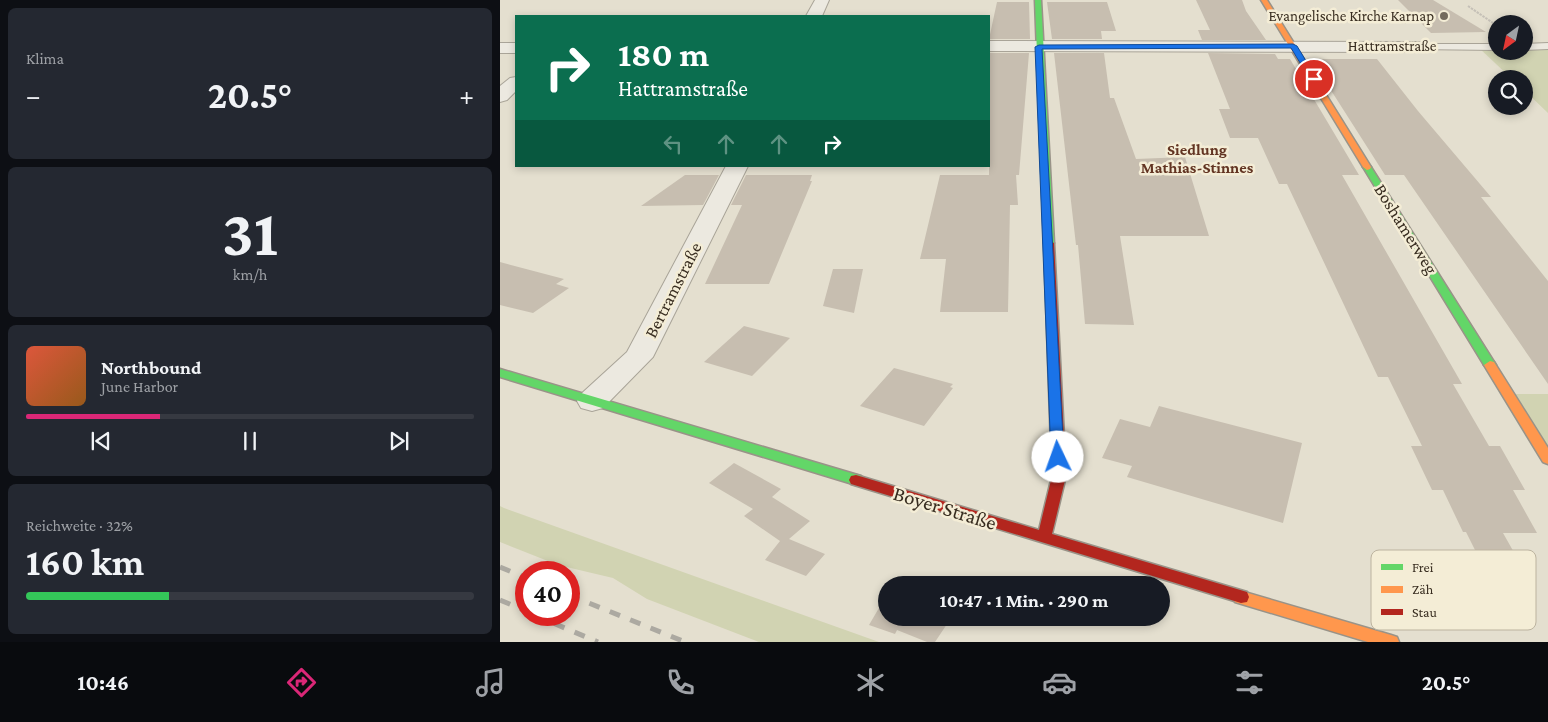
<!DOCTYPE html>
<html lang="de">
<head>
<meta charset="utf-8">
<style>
	body { margin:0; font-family:"Crimson Pro",serif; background:#242831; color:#f1f3f6; height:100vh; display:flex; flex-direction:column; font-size:19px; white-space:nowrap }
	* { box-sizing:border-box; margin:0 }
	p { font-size:16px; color:#9ea1a6 }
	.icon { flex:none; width:28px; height:28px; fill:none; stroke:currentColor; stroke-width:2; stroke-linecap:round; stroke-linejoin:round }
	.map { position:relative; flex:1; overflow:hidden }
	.sheet { display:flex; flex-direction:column; gap:8px; padding:8px; background:#0d0f14; width:500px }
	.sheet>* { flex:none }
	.banner { position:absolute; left:15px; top:15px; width:475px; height:152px; border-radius:0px; box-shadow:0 2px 8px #0003; background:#0b6e4f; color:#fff; overflow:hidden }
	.needle { width:32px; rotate:213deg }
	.fabs { position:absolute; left:988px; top:15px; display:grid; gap:10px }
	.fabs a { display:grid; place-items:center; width:45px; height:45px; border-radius:50%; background:#171b24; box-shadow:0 2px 8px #0003; font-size:25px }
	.speed { position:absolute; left:15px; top:561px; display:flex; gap:10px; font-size:25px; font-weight:700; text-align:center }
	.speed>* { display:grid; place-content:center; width:65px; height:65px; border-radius:50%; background:#171b24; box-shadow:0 2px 8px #0003; line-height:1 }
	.speed .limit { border:8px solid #d22; background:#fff; color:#111 }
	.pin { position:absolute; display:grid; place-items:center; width:42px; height:42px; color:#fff; margin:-21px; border:2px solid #fff; border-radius:50%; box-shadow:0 1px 5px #0007 }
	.me { position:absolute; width:55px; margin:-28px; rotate:357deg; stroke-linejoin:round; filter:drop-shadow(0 0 4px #0008) }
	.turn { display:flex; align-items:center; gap:18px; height:105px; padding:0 20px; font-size:22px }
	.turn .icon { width:65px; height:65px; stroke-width:2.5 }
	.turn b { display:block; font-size:35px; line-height:42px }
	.lanes { display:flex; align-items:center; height:48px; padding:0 20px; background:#0003; justify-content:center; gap:25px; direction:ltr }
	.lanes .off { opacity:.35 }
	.big { font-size:38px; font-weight:700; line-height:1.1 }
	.sheet .tile { flex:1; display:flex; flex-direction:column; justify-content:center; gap:8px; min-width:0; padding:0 18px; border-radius:8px; background:#242831 }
	.sheet .dial { align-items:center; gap:0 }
	.dial b { font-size:65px; line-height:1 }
	.song { display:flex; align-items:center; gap:15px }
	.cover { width:60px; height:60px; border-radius:8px; background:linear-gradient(135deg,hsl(10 70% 55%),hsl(30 70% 35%)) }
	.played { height:5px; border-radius:2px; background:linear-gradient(90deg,#db2777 30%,#363941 30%) }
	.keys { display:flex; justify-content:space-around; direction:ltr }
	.heat { display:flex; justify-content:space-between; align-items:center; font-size:28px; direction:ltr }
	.charge { height:8px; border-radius:4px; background:linear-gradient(90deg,#34c759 32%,#363941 0) }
	.trip { position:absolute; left:378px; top:576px; width:292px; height:50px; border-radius:25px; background:#171b24; box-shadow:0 2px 8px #0003; font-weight:700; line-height:50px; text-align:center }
	.dock { display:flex; height:80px; justify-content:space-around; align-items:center; background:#090b0e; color:#9ea1a6 }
	.dock .icon { width:35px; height:35px }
	.dock .current { color:#db2777 }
	.dock b { font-size:22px; color:#f1f3f6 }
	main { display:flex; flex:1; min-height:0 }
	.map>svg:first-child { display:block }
	.green { fill:#d1d3b2 }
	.building { fill:#c7beb0 }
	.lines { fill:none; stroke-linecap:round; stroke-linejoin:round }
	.lane-casing { stroke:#a9a498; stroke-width:2 }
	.street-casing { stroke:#a9a498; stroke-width:2 }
	.fast-casing { stroke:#999388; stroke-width:3 }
	.slow-casing { stroke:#999388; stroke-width:3 }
	.jam-casing { stroke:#999388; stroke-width:3 }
	.path { stroke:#c5c0b7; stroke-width:2; stroke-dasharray:2.5 1; stroke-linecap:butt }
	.lane { fill:#ece9e0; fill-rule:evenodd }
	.street { fill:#ece9e0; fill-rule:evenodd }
	.fast { fill:#63d668; fill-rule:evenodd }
	.slow { fill:#ff974d; fill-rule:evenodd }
	.jam { fill:#b3261e; fill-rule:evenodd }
	.rail { stroke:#aca9a1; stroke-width:5; stroke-dasharray:11 11; stroke-linecap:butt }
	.route { fill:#1a73e8; stroke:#114b97 }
	.poi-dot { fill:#746b5d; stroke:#f4edd6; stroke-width:2 }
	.labels { text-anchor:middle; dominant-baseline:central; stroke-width:5; stroke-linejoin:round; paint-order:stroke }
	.far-poi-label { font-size:15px; fill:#382d20; stroke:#f4edd6; text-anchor:end }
	.far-street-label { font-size:15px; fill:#382d20; stroke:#f4edd6 }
	.far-quarter-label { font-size:16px; font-weight:bold; fill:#623422; stroke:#f4edd6 }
	.street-label { font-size:18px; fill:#382d20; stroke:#f4edd6 }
	.near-street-label { font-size:21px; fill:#382d20; stroke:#f4edd6 }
	.key { fill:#f4edd6; stroke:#bcb39f; stroke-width:1 }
	.key-label { font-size:14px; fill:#382d20 }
</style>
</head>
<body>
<main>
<section class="sheet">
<div class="tile"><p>Klima</p>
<div class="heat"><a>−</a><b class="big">20.5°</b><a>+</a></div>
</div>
<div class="tile dial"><b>31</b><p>km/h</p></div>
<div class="tile">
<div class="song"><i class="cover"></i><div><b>Northbound</b><p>June Harbor</p></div></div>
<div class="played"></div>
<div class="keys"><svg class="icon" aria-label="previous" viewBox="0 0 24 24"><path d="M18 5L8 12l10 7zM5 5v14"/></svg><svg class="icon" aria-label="pause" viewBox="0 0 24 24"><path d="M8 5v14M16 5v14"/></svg><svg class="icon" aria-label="next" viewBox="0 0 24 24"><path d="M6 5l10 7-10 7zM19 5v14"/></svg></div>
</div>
<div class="tile"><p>Reichweite · 32%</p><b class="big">160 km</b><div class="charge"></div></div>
</section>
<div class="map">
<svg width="1048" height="642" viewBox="0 0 1048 642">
	<rect width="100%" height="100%" fill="#e4dfcf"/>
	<g class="green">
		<path d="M 978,47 L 996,47 L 996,51 L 1024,51 L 1024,47 L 1048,47 L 1048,113 L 1024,90 L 1024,79 L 1012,79 Z"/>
		<path d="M 1008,394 L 1048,394 L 1048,459 Z"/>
		<path d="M 0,506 L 4,508 L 379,642 L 259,642 L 147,599 L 113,578 L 58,565 L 0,542 Z"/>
	</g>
	<g class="building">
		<path d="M 696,0 L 742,0 L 746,11 L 766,40 L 702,40 L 698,30 L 710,30 Z"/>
		<path d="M 898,0 L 933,0 L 986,32 L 931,33 Z"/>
		<path d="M 497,2 L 529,2 L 530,39 L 489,39 Z"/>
		<path d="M 547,2 L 607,2 L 616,31 L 601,31 L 602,39 L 552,39 Z"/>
		<path d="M 489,53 L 529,53 L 519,175 L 516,175 L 518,205 L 510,205 L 508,312 L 440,312 L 446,259 L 420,259 L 440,175 L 489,175 Z"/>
		<path d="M 554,53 L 604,53 L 610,98 L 614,98 L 636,159 L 685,157 L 709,236 L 620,236 L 634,325 L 585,324 L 578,245 L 576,245 Z"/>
		<path d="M 708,53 L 775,54 L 778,59 L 790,59 L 859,175 L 842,175 L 962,384 L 953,384 L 989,446 L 1000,446 L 1025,490 L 1013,490 L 1037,533 L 1003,533 L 1020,563 L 982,564 L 966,532 L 963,532 L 943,490 L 932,490 L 911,446 L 922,446 L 888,377 L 878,377 L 787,184 L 779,184 L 758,138 L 730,138 L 719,109 L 730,109 Z"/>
		<path d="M 811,59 L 877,59 L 918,111 L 991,197 L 981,197 L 1048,281 L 1048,384 L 904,175 L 885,175 Z"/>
		<path d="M 185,175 L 219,175 L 203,205 L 141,206 Z"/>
		<path d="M 246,175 L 312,175 L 310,181 L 312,181 L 269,284 L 205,284 L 242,205 L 231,205 Z"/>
		<path d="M 0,262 L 64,279 L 56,284 L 69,288 L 33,313 L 0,305 Z"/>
		<path d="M 333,269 L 363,269 L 354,313 L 323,306 Z"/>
		<path d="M 244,326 L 290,338 L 252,376 L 204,362 Z"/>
		<path d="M 394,368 L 453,384 L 450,387 L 453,388 L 424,426 L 360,406 Z"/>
		<path d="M 659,406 L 802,443 L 783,523 L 627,477 L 632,466 L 602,458 L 620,419 L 650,427 Z"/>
		<path d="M 234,463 L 281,489 L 272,497 L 310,521 L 289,539 L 325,554 L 306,576 L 265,560 L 280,541 L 244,516 L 253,509 L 209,483 Z"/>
		<path d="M 386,596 L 386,618 L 451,618 L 435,642 L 427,642 L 397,630 L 395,634 L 369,625 Z"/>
	</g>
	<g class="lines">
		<g class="lane-casing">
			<g id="lane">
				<path d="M 1048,43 L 1048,49 L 1024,50 L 1024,44 Z"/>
				<path d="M 918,44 L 996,44 L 996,50 L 914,49 L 913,47 L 914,45 Z"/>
			</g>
		</g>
		<g class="street-casing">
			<g id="street">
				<path d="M 315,0 L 329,0 L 322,16 L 306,16 Z"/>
				<path d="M 489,41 L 918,42 L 924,43 L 926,47 L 924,51 L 918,52 L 489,51 Z"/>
				<rect x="0" y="43" width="16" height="10"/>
				<path d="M 16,77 L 16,91 L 7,100 L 0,102 L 0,86 L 10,78 Z"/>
				<path d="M 226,166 L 248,166 L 153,357 L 103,408 L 92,411 L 81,408 L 77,401 L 81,394 L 127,352 Z"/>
			</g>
		</g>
		<g class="fast-casing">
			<g id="fast">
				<path d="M 535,0 L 541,0 L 554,243 L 549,246 L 544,243 Z"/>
				<path d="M 867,164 L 871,167 L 996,365 L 994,368 L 990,369 L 984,365 L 863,167 Z"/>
				<path d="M 0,369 L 361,476 L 363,480 L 361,484 L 356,485 L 0,377 Z"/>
			</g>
		</g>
		<g class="slow-casing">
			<g id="slow">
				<path d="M 761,0 L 767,0 L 871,167 L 870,169 L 867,170 L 863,167 Z"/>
				<path d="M 990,361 L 994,362 L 1048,448 L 1048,464 L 1043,462 L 984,365 Z"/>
				<path d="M 741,591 L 891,635 L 897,637 L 899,642 L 868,642 L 735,602 L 733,597 L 735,592 Z"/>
			</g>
		</g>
		<g class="jam-casing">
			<path id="jam" d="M 549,240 L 554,243 L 566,476 L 552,534 L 747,592 L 749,597 L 747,602 L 741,603 L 351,484 L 349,480 L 351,476 L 356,475 L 539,530 L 552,476 L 544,243 Z"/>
		</g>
		<g class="path">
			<path d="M 968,6 L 996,25"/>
			<path d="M 889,17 L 900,17 L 906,23"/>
		</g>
		<use href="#lane" class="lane"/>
		<use href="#street" class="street"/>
		<use href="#fast" class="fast"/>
		<use href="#slow" class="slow"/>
		<use href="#jam" class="jam"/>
		<g class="rail">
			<path d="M 0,567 L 26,578"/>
			<path d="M 69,595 L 185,642"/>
			<path d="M 0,600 L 26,611"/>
			<path d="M 34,615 L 98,642"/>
		</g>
	</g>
	<path class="route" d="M 793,44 L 797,46 L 817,79 L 816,81 L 811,81 L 791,48 L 542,49 L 564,457 L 562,461 L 553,461 L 551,457 L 535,47 L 539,45 Z"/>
	<circle class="poi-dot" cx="944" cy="16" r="5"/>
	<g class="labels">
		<g class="far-poi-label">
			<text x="934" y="16">Evangelische Kirche Karnap</text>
		</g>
		<g class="far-street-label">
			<text x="892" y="46">Hattramstraße</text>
		</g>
		<g class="far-quarter-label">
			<text x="697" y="149">Siedlung<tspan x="697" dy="18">Mathias-Stinnes</tspan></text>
		</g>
		<g class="street-label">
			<text transform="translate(906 229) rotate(58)">Boshamerweg</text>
			<text transform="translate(173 290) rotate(-63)">Bertramstraße</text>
		</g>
		<g class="near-street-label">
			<text transform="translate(445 508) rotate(17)">Boyer Straße</text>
		</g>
	</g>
	<rect x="871" y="550" width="165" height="80" rx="8" class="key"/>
	<rect x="881" y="564" width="22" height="6" fill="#63d668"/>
	<rect x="881" y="586" width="22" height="7" fill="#ff974d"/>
	<rect x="881" y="609" width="22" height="6" fill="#b3261e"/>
	<g class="key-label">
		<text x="912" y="572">Frei</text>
		<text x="912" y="594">Zäh</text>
		<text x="912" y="617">Stau</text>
	</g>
</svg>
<div class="fabs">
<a><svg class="needle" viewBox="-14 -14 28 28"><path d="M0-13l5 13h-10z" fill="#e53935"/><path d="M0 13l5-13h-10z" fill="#9ea1a6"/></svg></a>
<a><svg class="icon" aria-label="search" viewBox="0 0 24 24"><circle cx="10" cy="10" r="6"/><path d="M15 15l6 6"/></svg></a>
</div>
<div class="speed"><div class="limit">40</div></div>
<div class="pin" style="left:814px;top:79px;background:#d93025"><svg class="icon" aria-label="arrive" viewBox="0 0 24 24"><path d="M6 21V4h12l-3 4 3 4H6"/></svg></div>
<svg class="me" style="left:558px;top:457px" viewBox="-20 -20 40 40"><circle r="19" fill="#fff"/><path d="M0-13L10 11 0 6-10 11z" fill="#1a73e8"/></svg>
<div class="trip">10:47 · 1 Min. · 290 m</div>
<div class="banner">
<div class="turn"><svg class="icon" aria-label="right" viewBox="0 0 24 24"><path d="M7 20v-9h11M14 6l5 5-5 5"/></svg><div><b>180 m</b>Hattramstraße</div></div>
<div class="lanes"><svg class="icon off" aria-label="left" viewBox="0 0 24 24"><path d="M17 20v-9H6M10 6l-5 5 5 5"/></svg><svg class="icon off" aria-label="ahead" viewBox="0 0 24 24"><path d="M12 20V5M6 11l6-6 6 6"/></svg><svg class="icon off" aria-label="ahead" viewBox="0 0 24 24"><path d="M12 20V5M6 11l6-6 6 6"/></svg><svg class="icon" aria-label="right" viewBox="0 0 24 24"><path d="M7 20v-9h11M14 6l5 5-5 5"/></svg></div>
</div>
</div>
</main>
<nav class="dock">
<b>10:46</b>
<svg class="icon current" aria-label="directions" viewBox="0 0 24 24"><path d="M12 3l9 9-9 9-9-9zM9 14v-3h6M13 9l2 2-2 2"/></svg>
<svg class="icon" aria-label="music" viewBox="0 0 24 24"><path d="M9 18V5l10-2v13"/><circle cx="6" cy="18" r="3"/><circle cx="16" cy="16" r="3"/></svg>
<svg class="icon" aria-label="phone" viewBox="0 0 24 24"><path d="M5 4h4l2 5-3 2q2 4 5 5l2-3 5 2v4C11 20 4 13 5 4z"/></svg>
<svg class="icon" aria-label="climate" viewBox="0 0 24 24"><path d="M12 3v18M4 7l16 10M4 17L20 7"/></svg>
<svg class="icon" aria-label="car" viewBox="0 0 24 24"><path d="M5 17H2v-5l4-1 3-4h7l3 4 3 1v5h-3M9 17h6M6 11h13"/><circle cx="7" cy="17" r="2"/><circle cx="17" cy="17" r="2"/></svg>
<svg class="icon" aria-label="filters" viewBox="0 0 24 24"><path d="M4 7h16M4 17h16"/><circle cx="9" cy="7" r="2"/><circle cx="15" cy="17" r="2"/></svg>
<b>20.5°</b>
</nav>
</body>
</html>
